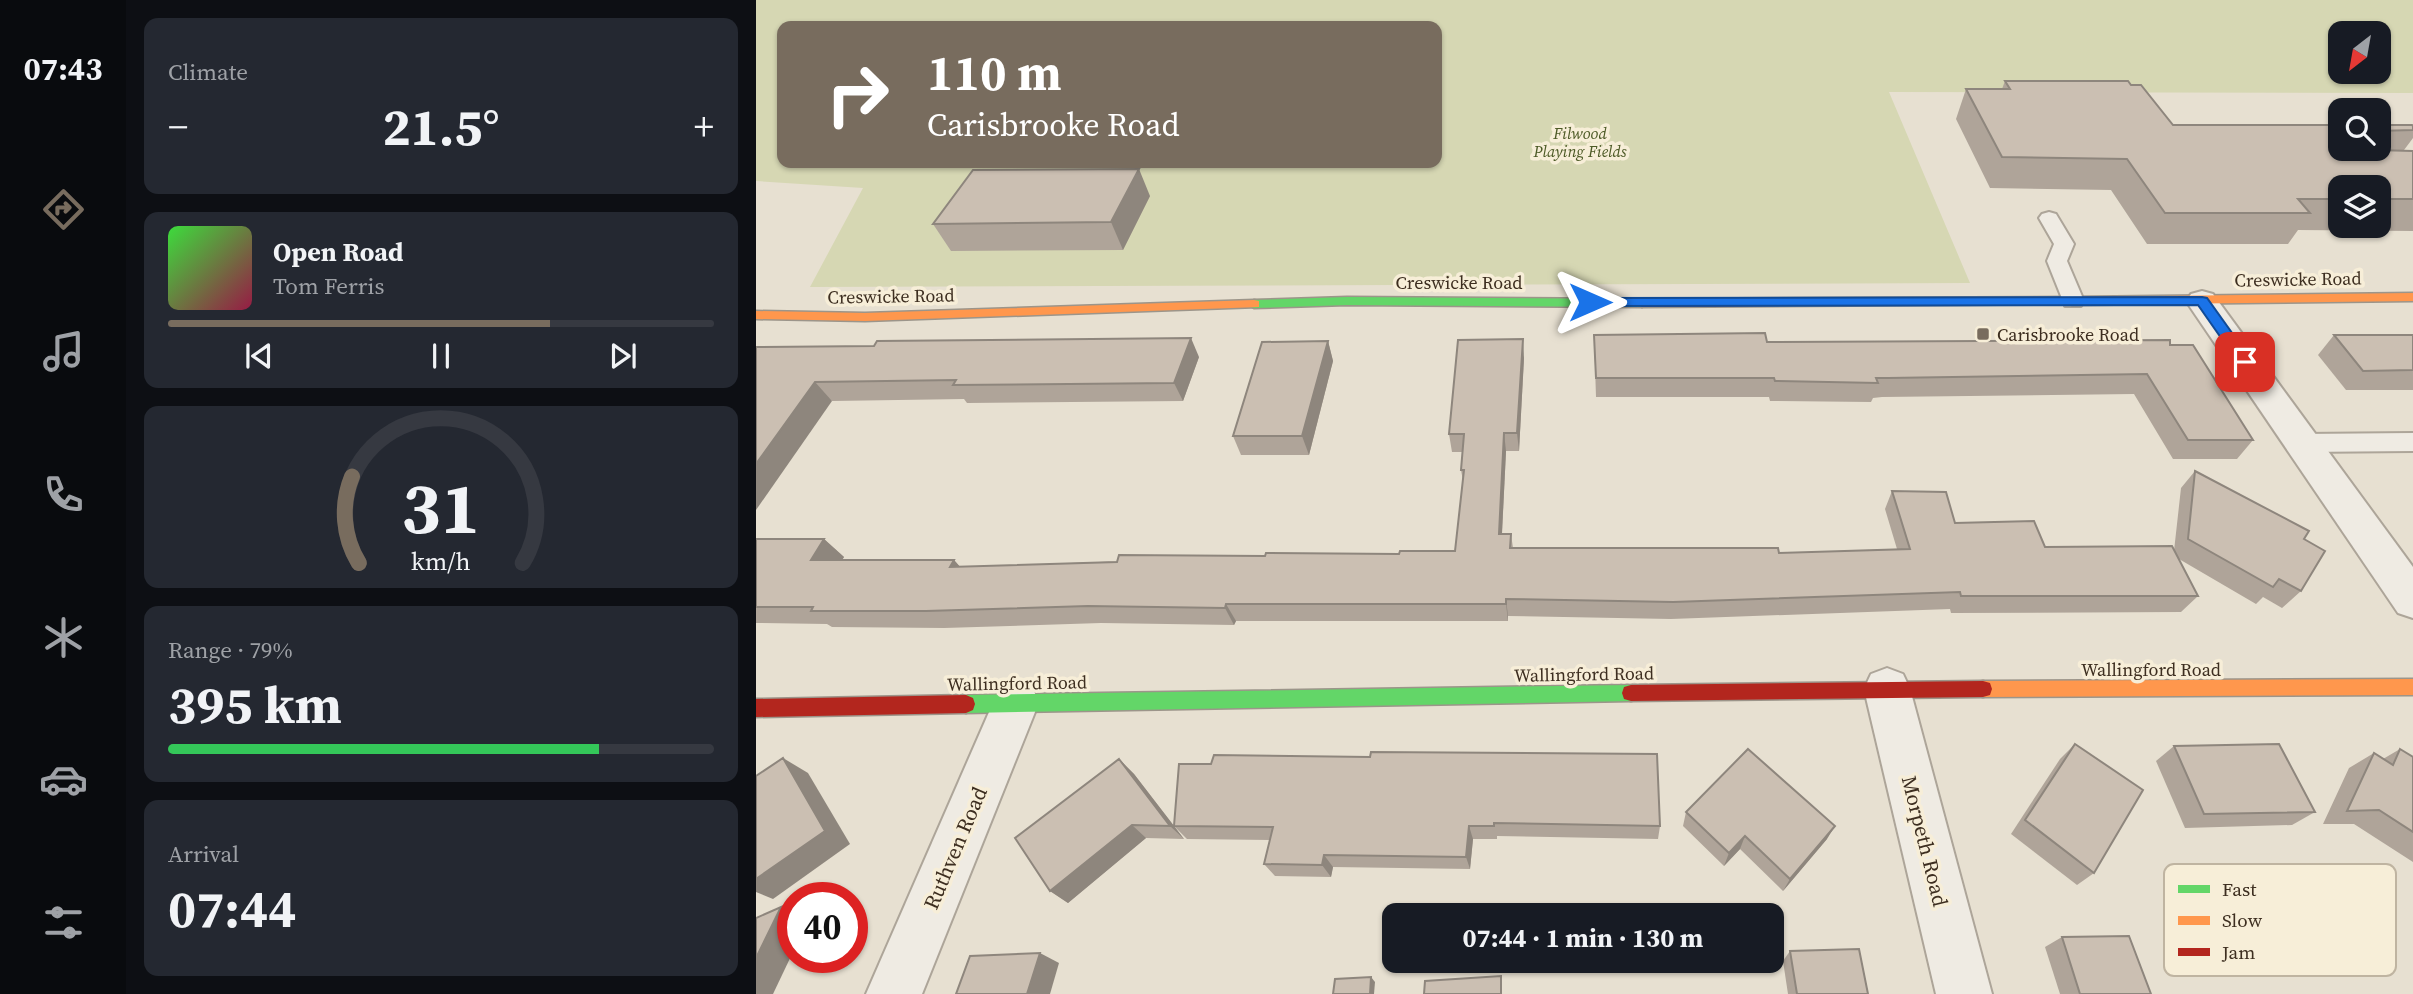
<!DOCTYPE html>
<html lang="en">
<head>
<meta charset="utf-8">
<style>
	body { margin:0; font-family:"Source Serif 4",serif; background:#242831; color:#f1f3f6; height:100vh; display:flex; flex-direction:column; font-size:26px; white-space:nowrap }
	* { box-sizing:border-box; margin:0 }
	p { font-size:23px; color:#9ea1a6 }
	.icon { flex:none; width:38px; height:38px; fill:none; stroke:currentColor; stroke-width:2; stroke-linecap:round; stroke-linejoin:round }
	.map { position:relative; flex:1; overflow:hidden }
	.sheet { display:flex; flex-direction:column; gap:18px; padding:18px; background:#0d0f14; width:630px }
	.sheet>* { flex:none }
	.guide { position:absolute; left:21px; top:21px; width:665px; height:147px; border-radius:14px; box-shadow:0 2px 5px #0004; background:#786c5e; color:#fff; overflow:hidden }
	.needle { width:46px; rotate:211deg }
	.buttons { position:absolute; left:1572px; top:21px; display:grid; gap:14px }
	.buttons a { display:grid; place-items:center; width:63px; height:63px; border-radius:14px; background:#171b24; box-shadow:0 2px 5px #0004; font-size:35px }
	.speed { position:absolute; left:21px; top:882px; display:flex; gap:14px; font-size:35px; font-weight:700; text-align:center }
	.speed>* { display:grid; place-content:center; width:91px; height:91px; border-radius:50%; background:#171b24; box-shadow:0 2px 5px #0004; line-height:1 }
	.speed .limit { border:10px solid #d22; background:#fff; color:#111 }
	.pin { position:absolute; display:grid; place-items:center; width:60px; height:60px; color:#fff; margin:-30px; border-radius:14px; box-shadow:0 4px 10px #0006 }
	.me { position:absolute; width:77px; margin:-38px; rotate:90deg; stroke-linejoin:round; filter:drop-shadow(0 0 5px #0008) }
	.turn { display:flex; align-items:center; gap:24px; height:147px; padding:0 35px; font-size:32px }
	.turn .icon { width:91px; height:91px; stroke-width:2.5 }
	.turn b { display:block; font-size:49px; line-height:60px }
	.big { font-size:52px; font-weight:700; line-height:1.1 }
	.sheet .tile { flex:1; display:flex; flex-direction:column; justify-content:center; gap:10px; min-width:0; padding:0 24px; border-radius:14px; background:#242831 }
	.sheet .dial { align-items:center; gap:0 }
	.dial svg { height:182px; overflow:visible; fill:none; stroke:#363941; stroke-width:7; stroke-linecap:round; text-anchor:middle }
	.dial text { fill:#f1f3f6; stroke:none }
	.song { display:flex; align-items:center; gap:21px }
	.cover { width:84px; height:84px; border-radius:10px; background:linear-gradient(135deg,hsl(120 70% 55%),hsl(340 70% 35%)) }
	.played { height:7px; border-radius:4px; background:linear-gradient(90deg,#786c5e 70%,#363941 70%) }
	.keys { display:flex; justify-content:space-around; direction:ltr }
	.heat { display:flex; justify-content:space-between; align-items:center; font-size:38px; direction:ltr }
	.charge { height:10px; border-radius:5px; background:linear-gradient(90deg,#34c759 79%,#363941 0) }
	.trip { position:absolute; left:626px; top:903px; width:402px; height:70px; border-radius:14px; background:#171b24; box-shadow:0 2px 5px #0004; font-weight:700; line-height:70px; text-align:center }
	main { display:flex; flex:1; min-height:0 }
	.menu { display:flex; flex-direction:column; width:126px; justify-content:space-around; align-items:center; background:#090b0e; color:#9ea1a6 }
	.menu .icon { width:49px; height:49px }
	.menu .current { color:#786c5e }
	.menu b { font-size:32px; color:#f1f3f6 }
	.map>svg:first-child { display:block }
	.green { fill:#d6d7b3; fill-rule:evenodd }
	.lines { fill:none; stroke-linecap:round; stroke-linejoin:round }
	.lane-casing { stroke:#ada599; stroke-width:4 }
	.street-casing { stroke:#ada599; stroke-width:4 }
	.fast-casing { stroke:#9c958a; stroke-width:3 }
	.slow-casing { stroke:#9c958a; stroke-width:3 }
	.jam-casing { stroke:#9c958a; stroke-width:3 }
	.lane { fill:#efebe3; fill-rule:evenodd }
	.street { fill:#efebe3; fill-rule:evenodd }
	.fast { fill:#63d668; fill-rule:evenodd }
	.slow { fill:#ff974d; fill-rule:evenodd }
	.jam { fill:#b3261e; fill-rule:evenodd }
	.wall { fill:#afa499; fill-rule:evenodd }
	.shaded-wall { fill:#8e867d }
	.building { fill:#cbbfb2; stroke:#8e867d; stroke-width:2 }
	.route { fill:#1a73e8; stroke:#114b97; stroke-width:2 }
	.poi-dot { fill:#786c5e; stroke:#f7eed8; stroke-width:2.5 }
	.labels { text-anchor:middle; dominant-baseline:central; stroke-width:7; stroke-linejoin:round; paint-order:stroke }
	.far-park-label { font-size:16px; font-style:italic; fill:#4d5a26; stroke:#f7eed8 }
	.street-label { font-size:18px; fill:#3d2e20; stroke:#f7eed8 }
	.poi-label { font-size:18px; fill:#3d2e20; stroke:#f7eed8; text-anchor:start }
	.near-street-label { font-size:21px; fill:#3d2e20; stroke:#f7eed8 }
	.key { fill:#f7eed8; stroke:#bfb4a1; stroke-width:2 }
	.key-label { font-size:19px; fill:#3d2e20 }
</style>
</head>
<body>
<main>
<nav class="menu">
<b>07:43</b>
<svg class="icon current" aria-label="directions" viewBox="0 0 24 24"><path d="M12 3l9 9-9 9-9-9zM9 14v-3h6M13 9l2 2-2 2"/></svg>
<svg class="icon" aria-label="music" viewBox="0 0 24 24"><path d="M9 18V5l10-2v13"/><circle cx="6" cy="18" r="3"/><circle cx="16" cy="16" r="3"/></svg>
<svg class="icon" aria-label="phone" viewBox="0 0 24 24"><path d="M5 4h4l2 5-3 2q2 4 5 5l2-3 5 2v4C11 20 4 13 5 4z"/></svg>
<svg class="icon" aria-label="climate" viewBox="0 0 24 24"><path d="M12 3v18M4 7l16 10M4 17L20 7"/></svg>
<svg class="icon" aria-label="car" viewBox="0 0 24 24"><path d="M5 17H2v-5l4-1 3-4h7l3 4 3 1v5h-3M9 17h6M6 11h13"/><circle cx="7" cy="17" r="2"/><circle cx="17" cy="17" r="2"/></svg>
<svg class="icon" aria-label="filters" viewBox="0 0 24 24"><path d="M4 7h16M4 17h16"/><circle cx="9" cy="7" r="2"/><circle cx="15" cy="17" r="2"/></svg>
</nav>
<section class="sheet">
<div class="tile"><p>Climate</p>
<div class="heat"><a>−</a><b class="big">21.5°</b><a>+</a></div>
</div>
<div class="tile">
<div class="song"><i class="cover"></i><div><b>Open Road</b><p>Tom Ferris</p></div></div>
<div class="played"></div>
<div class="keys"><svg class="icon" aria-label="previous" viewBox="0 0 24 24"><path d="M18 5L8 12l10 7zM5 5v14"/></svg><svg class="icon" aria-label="pause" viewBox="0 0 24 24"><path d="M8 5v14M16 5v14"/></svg><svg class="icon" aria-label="next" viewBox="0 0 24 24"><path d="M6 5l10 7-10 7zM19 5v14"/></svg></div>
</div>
<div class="tile dial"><svg viewBox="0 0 100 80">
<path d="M14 69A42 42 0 1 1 86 69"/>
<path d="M14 69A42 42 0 0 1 11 31" stroke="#786c5e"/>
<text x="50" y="56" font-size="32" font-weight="700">31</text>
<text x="50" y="72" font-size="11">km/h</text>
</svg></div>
<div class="tile"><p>Range · 79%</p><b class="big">395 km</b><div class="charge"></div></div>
<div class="tile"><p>Arrival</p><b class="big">07:44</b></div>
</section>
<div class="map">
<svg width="1657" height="994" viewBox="0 0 1657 994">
	<rect width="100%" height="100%" fill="#e7e0d1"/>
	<path class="green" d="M 0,0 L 1657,0 L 1657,93 L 1133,92 L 1214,283 L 54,287 L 107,188 L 0,181 ZM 26,26 L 681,26 L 681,163 L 26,163 ZM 1584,33 L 1622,33 L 1622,72 L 1584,72 Z"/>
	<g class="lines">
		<g class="lane-casing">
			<g id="lane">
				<path d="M 1293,212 L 1300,214 L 1318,244 L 1311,261 L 1328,301 L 1325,306 L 1309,306 L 1291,261 L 1298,244 L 1283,218 L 1286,214 Z"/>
				<path d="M 1657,433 L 1657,451 L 1546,452 L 1537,450 L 1534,443 L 1537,436 L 1546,434 Z"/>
			</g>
		</g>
		<g class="street-casing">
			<g id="street">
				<path d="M 1446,291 L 1457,294 L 1657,567 L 1657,618 L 1642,613 L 1430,301 L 1435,294 Z"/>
				<path d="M 1131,668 L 1147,674 L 1154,689 L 1236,994 L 1180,994 L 1108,689 L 1115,674 Z"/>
				<path d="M 260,681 L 276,687 L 283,702 L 166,994 L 110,994 L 244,687 Z"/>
			</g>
		</g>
		<g class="fast-casing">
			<g id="fast">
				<path d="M 591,297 L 886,299 L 893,303 L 886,307 L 591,305 L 498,308 L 491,304 L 498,300 Z"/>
				<path d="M 875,685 L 882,687 L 884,693 L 882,699 L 875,701 L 210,713 L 203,710 L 201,704 L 203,698 L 210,695 Z"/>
			</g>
		</g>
		<g class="slow-casing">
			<g id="slow">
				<path d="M 1657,293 L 1657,301 L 1316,305 L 1309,301 L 1316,297 Z"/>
				<path d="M 498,300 L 503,301 L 503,307 L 109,321 L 0,319 L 0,311 L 109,313 Z"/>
				<path d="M 1657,679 L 1657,695 L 1227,697 L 1220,695 L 1218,689 L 1220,683 L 1227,681 Z"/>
			</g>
		</g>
		<g class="jam-casing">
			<g id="jam">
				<path d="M 1316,297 L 1321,298 L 1321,304 L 886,307 L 879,303 L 886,299 Z"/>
				<path d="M 1227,681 L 1234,683 L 1236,689 L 1234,695 L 1227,697 L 875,701 L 868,699 L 866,693 L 868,687 L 875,685 Z"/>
				<path d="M 210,695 L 217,698 L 219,704 L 217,710 L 210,713 L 0,717 L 0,699 Z"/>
			</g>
		</g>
		<use href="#lane" class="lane"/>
		<use href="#street" class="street"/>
		<use href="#fast" class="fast"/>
		<use href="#slow" class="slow"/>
		<use href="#jam" class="jam"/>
	</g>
	<g class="wall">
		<path d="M 1249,81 L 1375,85 L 1417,125 L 1584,149 L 1622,149 L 1622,125 L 1657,126 L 1657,138 L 1648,150 L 1657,151 L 1657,231 L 1542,230 L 1532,244 L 1391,244 L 1355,190 L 1234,188 L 1200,119 L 1210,89 L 1246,89 ZM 1584,187 L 1622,187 L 1622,226 L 1584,226 Z"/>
		<path d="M 394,196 L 367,250 L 195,251 L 177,224 Z"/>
		<path d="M 838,335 L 1011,342 L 1414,345 L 1497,440 L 1481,459 L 1417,459 L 1378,394 L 1126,397 L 1117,398 L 1115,402 L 1014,401 L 1013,397 L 840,397 Z"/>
		<path d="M 1578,335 L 1657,335 L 1657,390 L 1590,390 L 1562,355 Z"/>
		<path d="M 572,341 L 577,361 L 553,455 L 485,455 L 477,436 Z"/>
		<path d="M 0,347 L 443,357 L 427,401 L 211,403 L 208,399 L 76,401 Z"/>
		<path d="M 768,358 L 763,451 L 750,451 L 746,534 L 755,534 L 757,548 L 1023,553 L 1141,549 L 1129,509 L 1136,491 L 1199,523 L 1289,547 L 1418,551 L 1425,488 L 1439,471 L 1548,539 L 1545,591 L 1526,608 L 1507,597 L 1500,604 L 1423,559 L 1442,596 L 1425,612 L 1195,613 L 1194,609 L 915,619 L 752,616 L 752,621 L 480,621 L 478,625 L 345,623 L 188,628 L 76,627 L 71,624 L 0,623 L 0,539 L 68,539 L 88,557 L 86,560 L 198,560 L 204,567 L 509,556 L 643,554 L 699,551 L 707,481 L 705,470 L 707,452 L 696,452 L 693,434 Z"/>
		<path d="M 1319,744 L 1338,873 L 1321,885 L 1255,834 L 1304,759 Z"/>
		<path d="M 1418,746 L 1559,812 L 1536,825 L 1429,828 L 1400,761 Z"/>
		<path d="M 1644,749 L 1657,757 L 1657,862 L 1598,824 L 1567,824 L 1593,768 L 1618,753 L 1627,759 Z"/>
		<path d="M 363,759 L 378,774 L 428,839 L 390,838 L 312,903 L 294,891 Z"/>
		<path d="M 423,764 L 904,826 L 902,839 L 741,836 L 741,839 L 717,839 L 714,869 L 577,867 L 575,877 L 519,876 L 508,864 L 514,840 L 431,839 L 418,826 Z"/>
		<path d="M 930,812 L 1071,839 L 1027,891 L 984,849 L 968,866 L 927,826 Z"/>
		<path d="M 1306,937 L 1395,994 L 1304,994 L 1289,947 Z"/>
		<path d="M 1034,951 L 1112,994 L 1032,994 L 1027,961 Z"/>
	</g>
	<g class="shaded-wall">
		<path d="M 383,169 L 394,196 L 367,250 L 355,222 Z"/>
		<path d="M 435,338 L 443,357 L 427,401 L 418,383 Z"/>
		<path d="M 767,339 L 768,358 L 763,451 L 761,433 Z"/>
		<path d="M 572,341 L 577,361 L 553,455 L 546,436 Z"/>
		<path d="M 59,382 L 76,401 L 0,510 L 0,464 Z"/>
		<path d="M 748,433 L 750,451 L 745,552 L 743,534 Z"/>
		<path d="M 68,539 L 88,557 L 75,577 L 55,560 Z"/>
		<path d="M 198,560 L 214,578 L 194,567 Z"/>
		<path d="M 750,599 L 752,616 L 752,621 L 750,604 Z"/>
		<path d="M 470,604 L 480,621 L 478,625 L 469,608 Z"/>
		<path d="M 27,758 L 52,773 L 94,844 L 17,899 L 0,892 L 0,879 Z"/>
		<path d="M 363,759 L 378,774 L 428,839 L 414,826 Z"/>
		<path d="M 376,825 L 390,838 L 312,903 L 294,891 Z"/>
		<path d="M 713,826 L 717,839 L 714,869 L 710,857 Z"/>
		<path d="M 1079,826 L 1071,839 L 1027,891 L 1034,879 Z"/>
		<path d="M 989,836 L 984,849 L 968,866 L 973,853 Z"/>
		<path d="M 568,855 L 577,867 L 575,877 L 566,865 Z"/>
		<path d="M 25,907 L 37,912 L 37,952 L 17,994 L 0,994 L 0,958 Z"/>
		<path d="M 284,953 L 303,963 L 294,994 L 271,994 Z"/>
		<path d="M 615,977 L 619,982 L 618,994 L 614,994 Z"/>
	</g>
	<g class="building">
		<path d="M 1249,81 L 1372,81 L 1375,85 L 1385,85 L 1417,125 L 1584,125 L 1584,149 L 1657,151 L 1657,199 L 1622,199 L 1622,187 L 1584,187 L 1584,199 L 1542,199 L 1554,213 L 1409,213 L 1371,159 L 1246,157 L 1210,89 L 1254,89 Z"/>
		<path d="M 1622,125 L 1656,125 L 1657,126 L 1657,130 L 1622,131 Z"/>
		<path d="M 383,169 L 355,222 L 177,224 L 217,170 Z"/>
		<path d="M 1009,333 L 1011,342 L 1414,340 L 1414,345 L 1437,345 L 1497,440 L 1432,440 L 1391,374 L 1132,378 L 1120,378 L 1122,383 L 1019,381 L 1018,378 L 840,378 L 838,335 Z"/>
		<path d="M 1578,335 L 1657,335 L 1657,370 L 1607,371 Z"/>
		<path d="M 435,338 L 418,383 L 197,385 L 200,380 L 59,382 L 0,464 L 0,347 L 118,346 L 121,341 Z"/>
		<path d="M 767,339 L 761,433 L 748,433 L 743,534 L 755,534 L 754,548 L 1022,548 L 1023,553 L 1154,549 L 1136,491 L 1190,492 L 1199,523 L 1278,521 L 1289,547 L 1416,546 L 1442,596 L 1205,596 L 1204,592 L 917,602 L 750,599 L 750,604 L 470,604 L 469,608 L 332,606 L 170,611 L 55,611 L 57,607 L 0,607 L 0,539 L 68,539 L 55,560 L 198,560 L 194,567 L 361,562 L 363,555 L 509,556 L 510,553 L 643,554 L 644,551 L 699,551 L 708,470 L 705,470 L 708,434 L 693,434 L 702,340 Z"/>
		<path d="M 572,341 L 546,436 L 477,436 L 506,342 Z"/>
		<path d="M 1439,471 L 1553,531 L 1548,539 L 1569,551 L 1545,591 L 1523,579 L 1517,587 L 1432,539 Z"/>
		<path d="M 1319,744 L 1387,790 L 1338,873 L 1269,820 Z"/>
		<path d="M 1523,744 L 1559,812 L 1448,814 L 1418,746 Z"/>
		<path d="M 992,749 L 1079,826 L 1034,879 L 989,836 L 973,853 L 930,812 Z"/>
		<path d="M 1644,749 L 1657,757 L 1657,832 L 1623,810 L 1591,811 L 1618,753 L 1637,765 Z"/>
		<path d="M 615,752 L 901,754 L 904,826 L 738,823 L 738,826 L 713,826 L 710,857 L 568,855 L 566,865 L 508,864 L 517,827 L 418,826 L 423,764 L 455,764 L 458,755 L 614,757 Z"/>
		<path d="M 27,758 L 69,831 L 0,879 L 0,776 Z"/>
		<path d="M 363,759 L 414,826 L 376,825 L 294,891 L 259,838 Z"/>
		<path d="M 25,907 L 0,958 L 0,918 Z"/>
		<path d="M 1373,936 L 1395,994 L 1324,994 L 1306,937 Z"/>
		<path d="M 1103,949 L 1112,994 L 1041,994 L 1034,951 Z"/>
		<path d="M 284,953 L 271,994 L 200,994 L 214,956 Z"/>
		<path d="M 745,976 L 745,994 L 668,994 L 669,981 Z"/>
		<path d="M 615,977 L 614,994 L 577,994 L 579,979 Z"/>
	</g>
	<path class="route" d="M 1446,297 L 1451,298 L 1494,358 L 1494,365 L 1484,365 L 1442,305 L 834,306 L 827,302 L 834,298 Z"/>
	<rect class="poi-dot" x="1220" y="327" width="14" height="14" rx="3.5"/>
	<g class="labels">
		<g class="far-park-label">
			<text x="824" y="133">Filwood<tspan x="824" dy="18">Playing Fields</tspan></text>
		</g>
		<g class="street-label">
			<text transform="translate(1542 279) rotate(-1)">Creswicke Road</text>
			<text x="703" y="282">Creswicke Road</text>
			<text transform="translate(135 296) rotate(-1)">Creswicke Road</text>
			<text x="1395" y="669">Wallingford Road</text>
			<text transform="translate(828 674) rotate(-1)">Wallingford Road</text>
			<text transform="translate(261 683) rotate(-1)">Wallingford Road</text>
		</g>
		<g class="poi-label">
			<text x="1241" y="334">Carisbrooke Road</text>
		</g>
		<g class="near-street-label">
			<text transform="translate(1169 841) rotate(76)">Morpeth Road</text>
			<text transform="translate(199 848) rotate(-67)">Ruthven Road</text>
		</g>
	</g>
	<rect x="1408" y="864" width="232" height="112" rx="10" class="key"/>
	<rect x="1422" y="885" width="32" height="8" fill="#63d668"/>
	<rect x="1422" y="916" width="32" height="9" fill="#ff974d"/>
	<rect x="1422" y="948" width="32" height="8" fill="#b3261e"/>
	<g class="key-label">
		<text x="1466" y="896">Fast</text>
		<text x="1466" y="927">Slow</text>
		<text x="1466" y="959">Jam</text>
	</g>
</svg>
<div class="buttons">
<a><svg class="needle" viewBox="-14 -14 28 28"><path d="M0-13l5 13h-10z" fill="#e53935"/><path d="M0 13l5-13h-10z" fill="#9ea1a6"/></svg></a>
<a><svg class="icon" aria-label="search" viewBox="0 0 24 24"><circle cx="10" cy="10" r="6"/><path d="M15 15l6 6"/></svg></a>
<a><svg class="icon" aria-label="layers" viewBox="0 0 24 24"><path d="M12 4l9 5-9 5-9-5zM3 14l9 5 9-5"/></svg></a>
</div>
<div class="speed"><div class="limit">40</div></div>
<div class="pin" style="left:1489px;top:362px;background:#d93025"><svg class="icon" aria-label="arrive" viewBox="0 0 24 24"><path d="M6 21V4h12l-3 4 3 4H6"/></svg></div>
<svg class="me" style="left:834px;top:302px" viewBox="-20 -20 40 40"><path d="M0-17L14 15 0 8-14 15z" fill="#1a73e8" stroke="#fff" stroke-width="4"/></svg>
<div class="trip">07:44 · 1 min · 130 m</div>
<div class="guide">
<div class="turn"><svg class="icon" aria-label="right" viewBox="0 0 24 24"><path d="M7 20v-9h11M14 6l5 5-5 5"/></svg><div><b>110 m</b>Carisbrooke Road</div></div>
</div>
</div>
</main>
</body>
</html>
